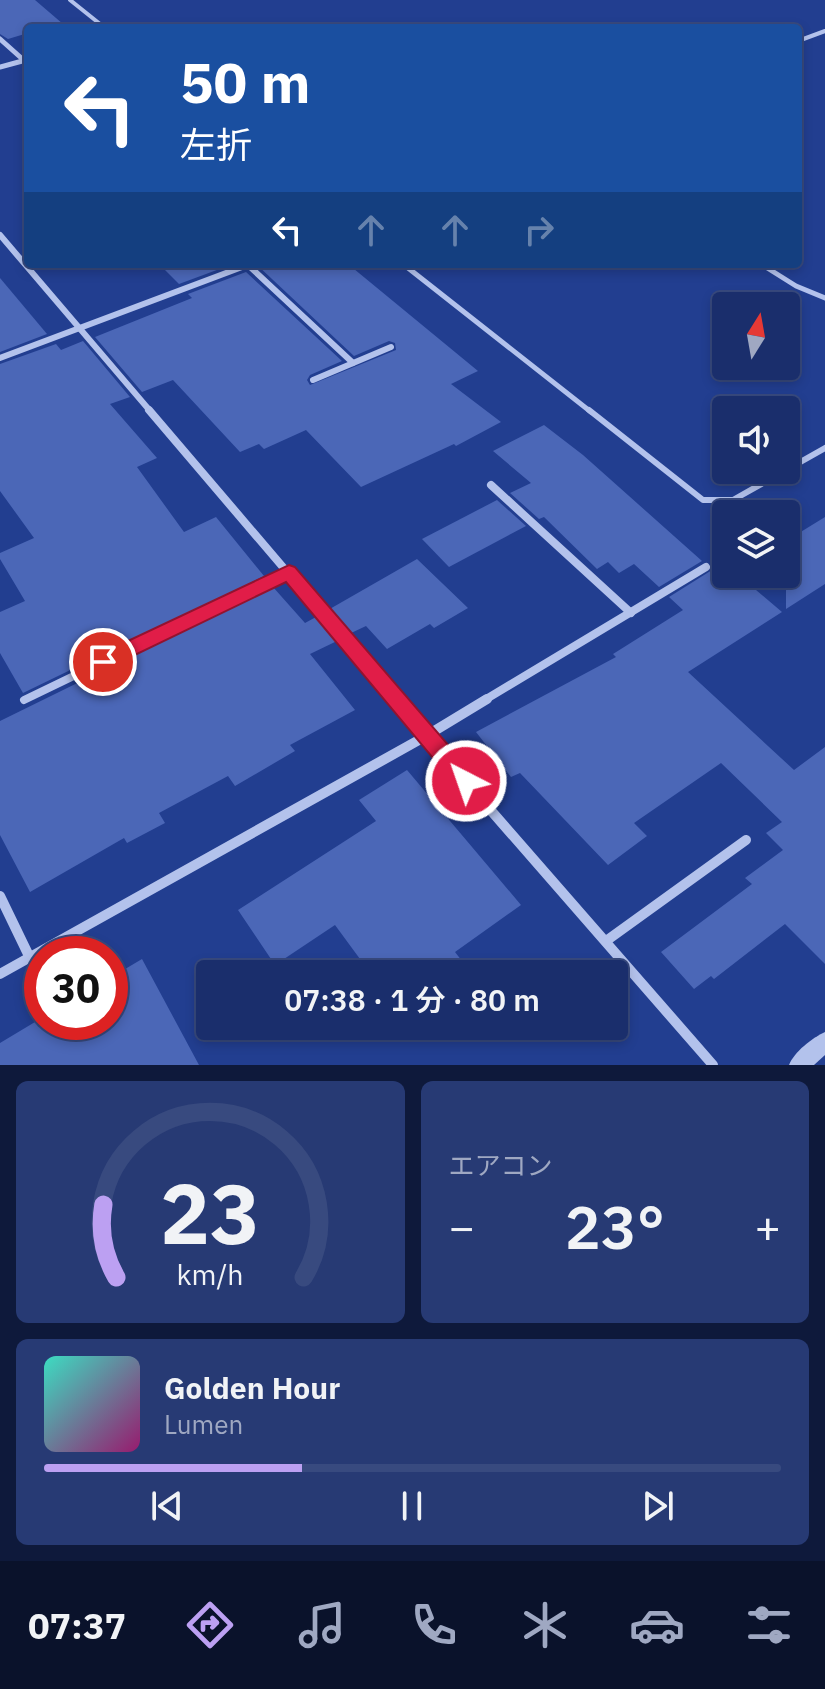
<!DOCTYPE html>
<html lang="ja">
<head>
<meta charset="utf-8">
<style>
	body { margin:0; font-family:"IBM Plex Sans","Noto Sans JP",sans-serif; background:#273a74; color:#f1f3f6; height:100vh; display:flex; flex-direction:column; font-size:30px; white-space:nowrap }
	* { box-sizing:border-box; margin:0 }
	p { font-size:26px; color:#9fa8c2 }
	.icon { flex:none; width:44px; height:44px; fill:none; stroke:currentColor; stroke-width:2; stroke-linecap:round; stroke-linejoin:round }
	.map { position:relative; height:1065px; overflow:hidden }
	.details { display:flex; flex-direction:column; gap:16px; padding:16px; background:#0e193b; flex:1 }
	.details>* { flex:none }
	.hud { position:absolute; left:24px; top:24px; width:778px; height:244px; border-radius:8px; box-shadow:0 4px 12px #0003,0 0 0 2px #384a7f; background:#1a4fa0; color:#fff; overflow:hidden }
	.needle { width:52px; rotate:11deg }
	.controls { position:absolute; left:712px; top:292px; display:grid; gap:16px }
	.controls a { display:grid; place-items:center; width:88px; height:88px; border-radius:8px; background:#1a2e6c; box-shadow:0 4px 12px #0003,0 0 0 2px #384a7f; font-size:40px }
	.speed { position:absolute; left:24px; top:936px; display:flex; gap:16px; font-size:40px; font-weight:700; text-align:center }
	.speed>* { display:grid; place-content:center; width:104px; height:104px; border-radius:50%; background:#1a2e6c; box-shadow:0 4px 12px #0003,0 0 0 2px #384a7f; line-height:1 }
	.speed .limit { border:12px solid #d22; background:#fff; color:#111 }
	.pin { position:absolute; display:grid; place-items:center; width:68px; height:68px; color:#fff; margin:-34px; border:4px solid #fff; border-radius:50%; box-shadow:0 2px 8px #0007 }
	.me { position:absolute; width:88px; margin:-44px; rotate:319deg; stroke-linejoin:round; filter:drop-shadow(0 0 6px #0008) }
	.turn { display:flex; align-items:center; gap:28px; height:168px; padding:0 24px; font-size:36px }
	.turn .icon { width:104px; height:104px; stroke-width:2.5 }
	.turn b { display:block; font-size:56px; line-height:68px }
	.lanes { display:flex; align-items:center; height:76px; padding:0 24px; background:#0003; justify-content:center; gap:40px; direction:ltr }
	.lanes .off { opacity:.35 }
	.big { font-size:60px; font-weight:600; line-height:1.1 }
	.details .widget { flex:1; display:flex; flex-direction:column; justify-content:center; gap:12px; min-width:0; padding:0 28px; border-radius:12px; background:#273a74 }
	.details .dial { align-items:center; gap:0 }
	.dial svg { height:208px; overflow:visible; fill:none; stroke:#384a7f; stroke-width:7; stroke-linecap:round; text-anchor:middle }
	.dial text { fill:#f1f3f6; stroke:none }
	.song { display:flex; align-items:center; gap:24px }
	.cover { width:96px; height:96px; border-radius:12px; background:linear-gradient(135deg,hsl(170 70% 55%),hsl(320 70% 35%)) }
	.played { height:8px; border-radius:4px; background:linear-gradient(90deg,#bca0f2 35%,#384a7f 35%) }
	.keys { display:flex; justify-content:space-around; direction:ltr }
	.heat { display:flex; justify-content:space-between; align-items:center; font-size:44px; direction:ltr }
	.details .tiles { flex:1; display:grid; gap:16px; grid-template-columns:1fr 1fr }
	.widget:last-child { grid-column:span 2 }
	.trip { position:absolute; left:196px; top:960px; width:432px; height:80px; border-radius:8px; background:#1a2e6c; box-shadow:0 4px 12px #0003,0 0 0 2px #384a7f; font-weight:600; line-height:80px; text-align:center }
	.menu { display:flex; height:128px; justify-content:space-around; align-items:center; background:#0a122b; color:#9fa8c2 }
	.menu .icon { width:56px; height:56px }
	.menu .current { color:#bca0f2 }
	.menu b { font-size:36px; color:#f1f3f6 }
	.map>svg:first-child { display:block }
	.building { fill:#4b67b7 }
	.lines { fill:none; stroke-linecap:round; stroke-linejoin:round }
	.service-far2 { stroke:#b3c2ec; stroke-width:4 }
	.service-far1 { stroke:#b3c2ec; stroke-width:5 }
	.service { stroke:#b3c2ec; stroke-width:6 }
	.minor-far3 { stroke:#b3c2ec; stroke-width:5 }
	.minor-far2 { stroke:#b3c2ec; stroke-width:6 }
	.minor-far1 { stroke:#b3c2ec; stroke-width:8 }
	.minor { stroke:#b3c2ec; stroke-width:10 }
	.tertiary { fill:#b3c2ec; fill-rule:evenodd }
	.route { fill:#e11d48; stroke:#92132f; stroke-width:2 }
</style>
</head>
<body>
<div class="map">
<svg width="825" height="1065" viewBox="0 0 825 1065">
	<rect width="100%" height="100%" fill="#223e90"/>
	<g class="building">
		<path d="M 0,0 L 35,0 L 63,24 L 28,28 L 28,33 L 8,39 L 0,34 Z"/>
		<path d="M 159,264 L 233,264 L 179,284 Z"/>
		<path d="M 256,264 L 348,264 L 478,371 L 451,384 L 501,422 L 456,446 L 454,444 L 361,487 L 306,430 L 264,449 L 259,444 L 240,452 L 173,380 L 142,392 L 95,337 L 192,298 L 188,294 L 246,272 L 342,361 L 310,375 L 307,380 L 310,385 L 396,350 L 395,343 L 389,341 L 354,356 Z"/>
		<path d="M 0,278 L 47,334 L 0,352 Z"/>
		<path d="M 83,341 L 130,397 L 110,404 L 157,458 L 137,467 L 184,532 L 216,517 L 264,576 L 23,693 L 0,653 L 0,612 L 25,601 L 0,559 L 0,553 L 34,538 L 0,491 L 0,364 L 56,344 L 61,350 Z"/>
		<path d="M 544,425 L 583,455 L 702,561 L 659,587 L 634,564 L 619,573 L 608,562 L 597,569 L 544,517 L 539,519 L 510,493 L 531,483 L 493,451 Z"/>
		<path d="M 497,500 L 526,526 L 449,567 L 422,539 Z"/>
		<path d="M 825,517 L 825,584 L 786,609 L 786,541 Z"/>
		<path d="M 417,559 L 468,608 L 434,628 L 430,624 L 387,649 L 366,626 L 349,634 L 328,610 Z"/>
		<path d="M 712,570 L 731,587 L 743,579 L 782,612 L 688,672 L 794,770 L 825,747 L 825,964 L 785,924 L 714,979 L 711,976 L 694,989 L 661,952 L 752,884 L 745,878 L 783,850 L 766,833 L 782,822 L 721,763 L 634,823 L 647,836 L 608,865 L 520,773 L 511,777 L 476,732 L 616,657 L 613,654 L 683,610 L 669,597 Z"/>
		<path d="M 273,587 L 305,623 L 316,617 L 337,641 L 310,654 L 355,710 L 290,745 L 295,751 L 235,786 L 228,776 L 159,813 L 165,823 L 127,843 L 124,838 L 30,892 L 0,835 L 0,721 Z"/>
		<path d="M 407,770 L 521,905 L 455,952 L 462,961 L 445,974 L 371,974 L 335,925 L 275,965 L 238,910 L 376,821 L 359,800 Z"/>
		<path d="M 142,959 L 199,1065 L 0,1065 L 0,1043 L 35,1022 L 110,1022 L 110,978 Z"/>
	</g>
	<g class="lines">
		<g class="service-far2">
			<path d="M 70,0 L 105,28"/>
			<path d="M 798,41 L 825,31"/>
		</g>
		<g class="service-far1">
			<path d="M 403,264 L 591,412"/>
			<path d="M 761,264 L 796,286 L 825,298"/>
		</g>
		<path class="service" d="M 589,410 L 703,500 L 733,500 L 825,448"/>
		<g class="minor-far3">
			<path d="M 0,39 L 28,64"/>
			<path d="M 0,67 L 26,60"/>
		</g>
		<g class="minor-far2">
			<path d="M 0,235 L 151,412"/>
			<path d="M 247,264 L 353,363"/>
			<path d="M 0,358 L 250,264"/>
			<path d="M 313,380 L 391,347"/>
		</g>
		<g class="minor-far1">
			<path d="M 149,410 L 397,701"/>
			<path d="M 491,485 L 631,613"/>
			<path d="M 24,700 L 289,572"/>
			<path d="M 483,701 L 706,567"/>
		</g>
		<g class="minor">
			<path d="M 487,699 L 426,736 L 713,1065"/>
			<path d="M 0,896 L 29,956"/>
			<path d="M 606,941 L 746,840"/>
			<path d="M 0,974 L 426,736 L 395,699"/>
		</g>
		<path class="tertiary" d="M 825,1032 L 825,1055 L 814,1065 L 789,1065 C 794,1052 812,1038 825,1032 Z"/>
	</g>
	<path class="route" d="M 289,565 L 295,567 L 474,775 L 477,781 L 474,788 L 466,791 L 458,788 L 286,582 L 110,667 L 96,667 L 93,662 L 96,656 Z"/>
</svg>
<div class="controls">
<a><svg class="needle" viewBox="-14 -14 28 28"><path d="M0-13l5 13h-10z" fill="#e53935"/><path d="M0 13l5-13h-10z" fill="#9fa8c2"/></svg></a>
<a><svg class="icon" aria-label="sound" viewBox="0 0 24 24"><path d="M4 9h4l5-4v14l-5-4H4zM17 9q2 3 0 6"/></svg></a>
<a><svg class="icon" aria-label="layers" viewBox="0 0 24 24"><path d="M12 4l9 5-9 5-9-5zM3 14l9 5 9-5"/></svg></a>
</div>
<div class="speed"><div class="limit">30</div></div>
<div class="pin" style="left:103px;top:662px;background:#d93025"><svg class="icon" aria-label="arrive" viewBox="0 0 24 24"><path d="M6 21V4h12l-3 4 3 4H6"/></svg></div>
<svg class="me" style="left:466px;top:781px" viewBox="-20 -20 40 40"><circle r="17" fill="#e11d48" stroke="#fff" stroke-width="3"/><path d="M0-11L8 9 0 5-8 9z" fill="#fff"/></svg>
<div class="trip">07:38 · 1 分 · 80 m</div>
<div class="hud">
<div class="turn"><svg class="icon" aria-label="left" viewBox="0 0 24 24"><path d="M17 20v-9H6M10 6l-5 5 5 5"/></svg><div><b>50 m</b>左折</div></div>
<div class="lanes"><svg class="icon" aria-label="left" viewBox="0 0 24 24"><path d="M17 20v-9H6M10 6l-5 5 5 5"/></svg><svg class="icon off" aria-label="ahead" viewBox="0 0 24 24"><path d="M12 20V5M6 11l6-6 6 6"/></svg><svg class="icon off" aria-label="ahead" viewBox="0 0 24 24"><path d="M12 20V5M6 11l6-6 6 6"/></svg><svg class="icon off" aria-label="right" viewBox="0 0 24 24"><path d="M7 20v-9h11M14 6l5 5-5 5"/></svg></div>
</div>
</div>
<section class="details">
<div class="tiles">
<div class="widget dial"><svg viewBox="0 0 100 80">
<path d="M14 69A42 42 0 1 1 86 69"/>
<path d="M14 69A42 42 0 0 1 9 41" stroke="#bca0f2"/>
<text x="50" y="56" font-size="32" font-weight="700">23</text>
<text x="50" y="72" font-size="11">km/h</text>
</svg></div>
<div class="widget"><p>エアコン</p>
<div class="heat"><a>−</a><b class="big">23°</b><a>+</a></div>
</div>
<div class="widget">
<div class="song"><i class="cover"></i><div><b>Golden Hour</b><p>Lumen</p></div></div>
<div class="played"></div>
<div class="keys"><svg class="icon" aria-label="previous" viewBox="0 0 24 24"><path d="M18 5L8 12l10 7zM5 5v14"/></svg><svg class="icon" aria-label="pause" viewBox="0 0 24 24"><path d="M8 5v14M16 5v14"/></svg><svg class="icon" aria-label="next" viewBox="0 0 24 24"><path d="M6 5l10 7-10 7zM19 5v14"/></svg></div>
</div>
</div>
</section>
<nav class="menu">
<b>07:37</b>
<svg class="icon current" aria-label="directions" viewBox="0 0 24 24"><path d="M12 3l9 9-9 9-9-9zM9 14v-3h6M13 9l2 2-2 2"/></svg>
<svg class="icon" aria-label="music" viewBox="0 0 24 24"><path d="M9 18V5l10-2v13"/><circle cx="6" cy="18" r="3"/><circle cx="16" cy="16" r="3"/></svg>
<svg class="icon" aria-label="phone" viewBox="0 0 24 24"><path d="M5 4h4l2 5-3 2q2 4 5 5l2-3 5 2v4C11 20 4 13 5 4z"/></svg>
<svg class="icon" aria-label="climate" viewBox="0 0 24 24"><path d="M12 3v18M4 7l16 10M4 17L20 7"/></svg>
<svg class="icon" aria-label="car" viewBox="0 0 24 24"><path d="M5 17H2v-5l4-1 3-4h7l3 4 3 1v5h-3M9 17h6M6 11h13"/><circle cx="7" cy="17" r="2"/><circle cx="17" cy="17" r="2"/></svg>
<svg class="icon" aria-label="filters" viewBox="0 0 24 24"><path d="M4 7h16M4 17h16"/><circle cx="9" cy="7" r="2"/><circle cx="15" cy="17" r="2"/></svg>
</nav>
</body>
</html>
